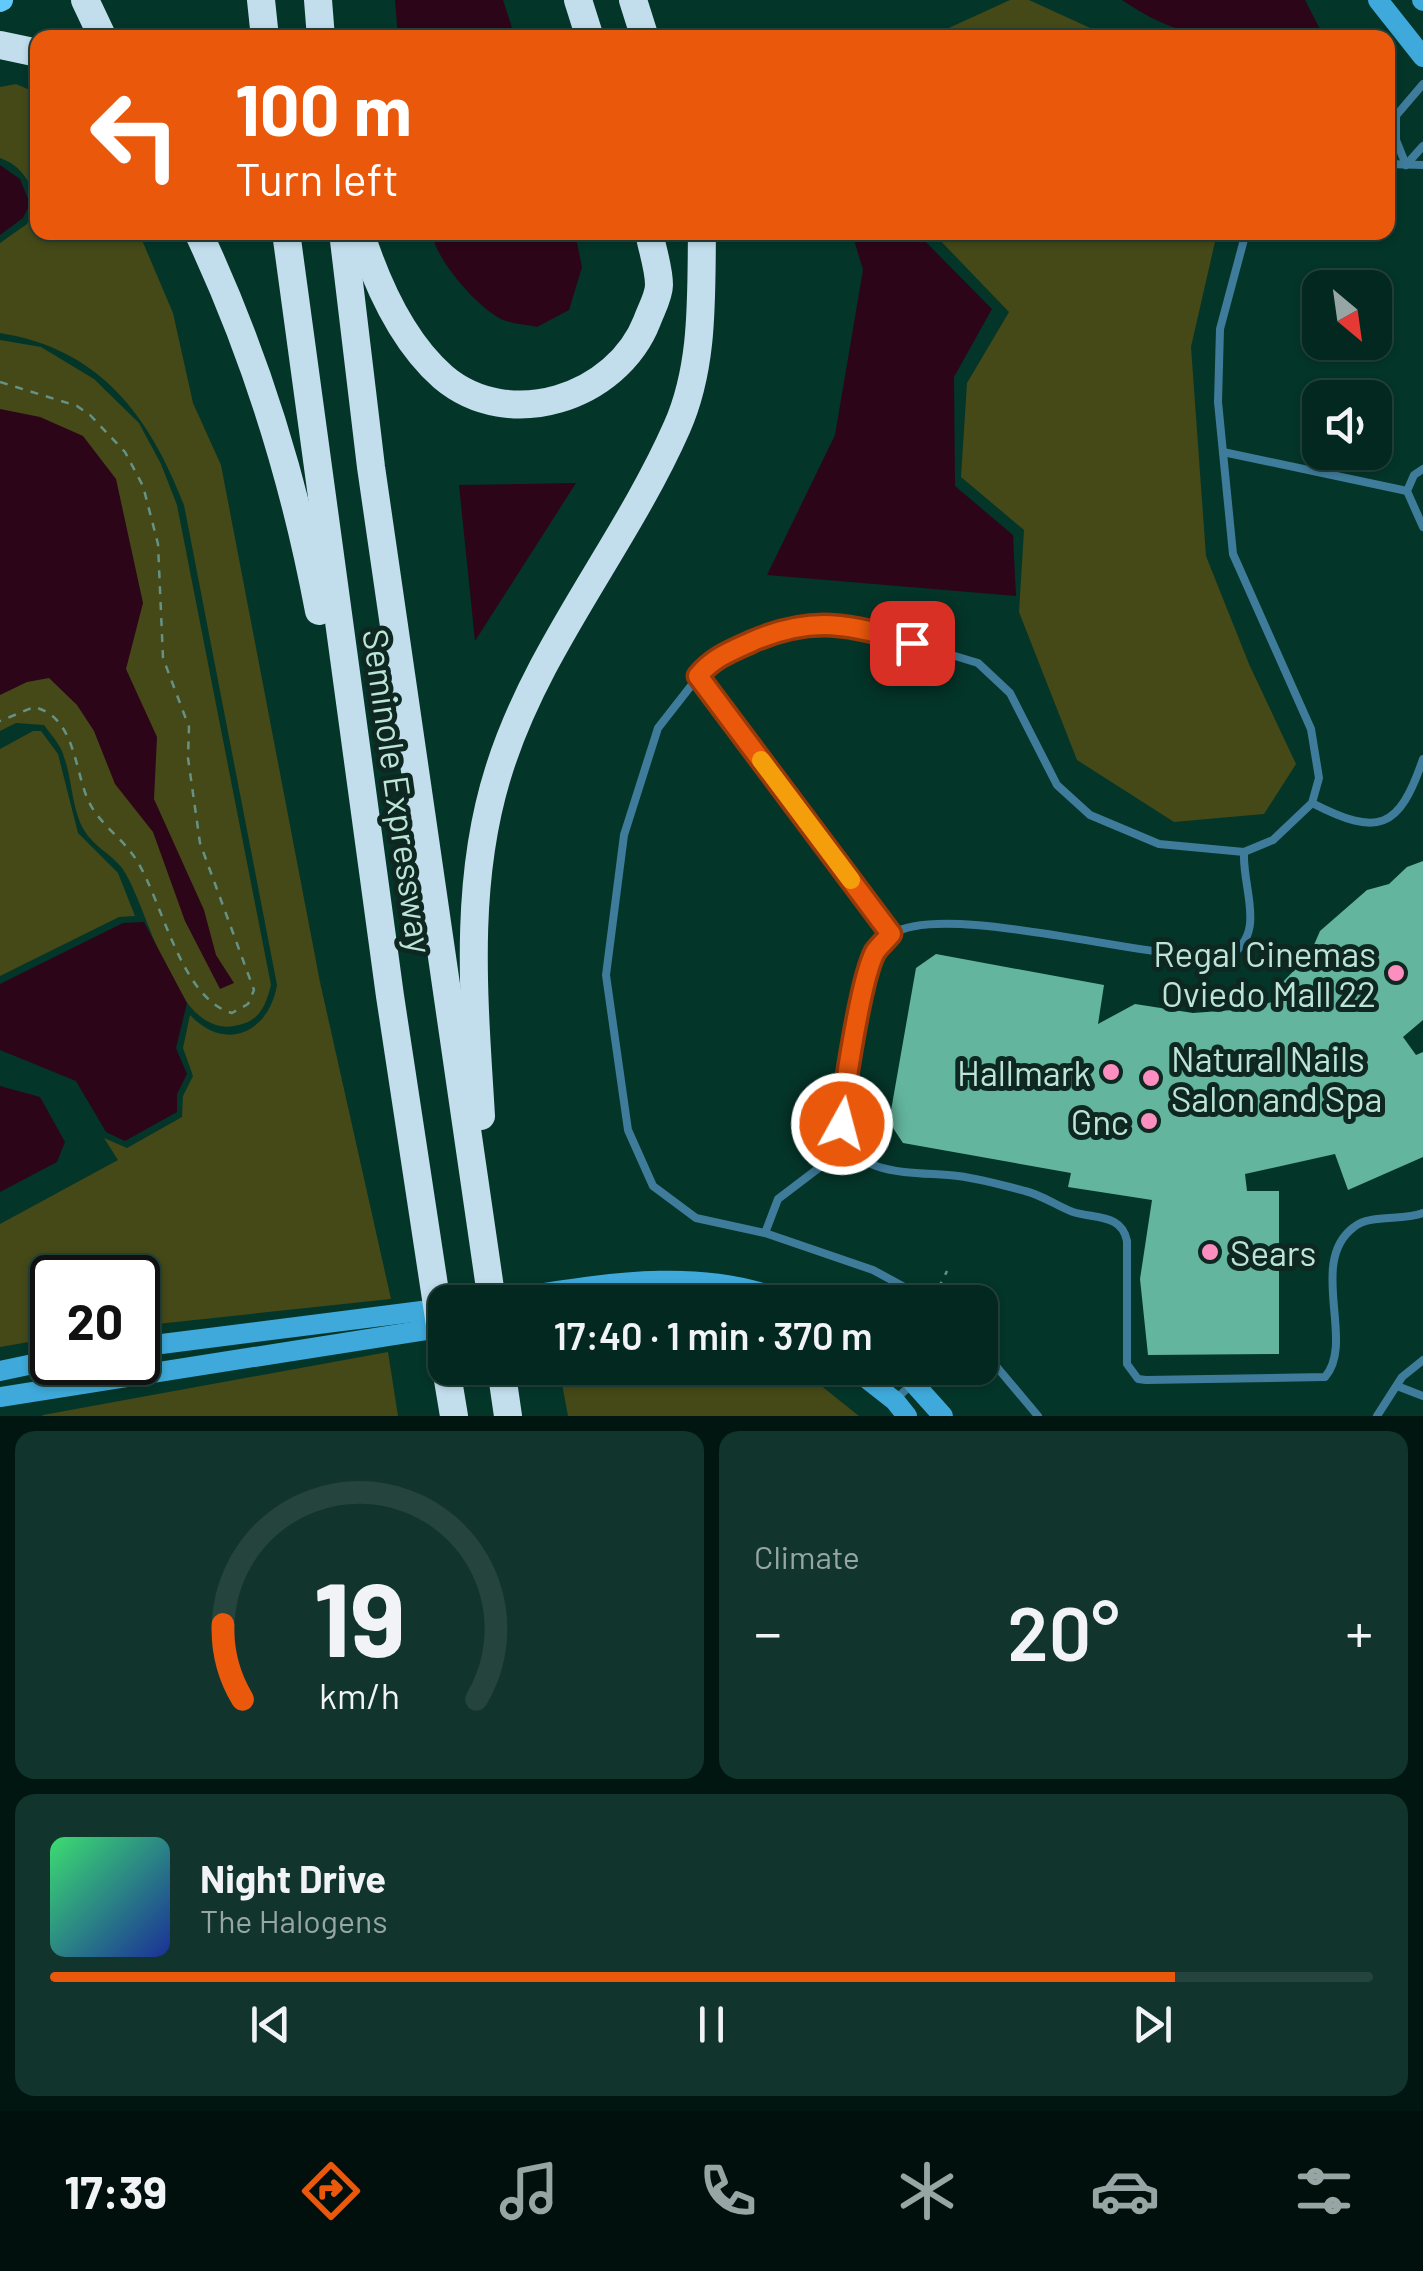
<!DOCTYPE html>
<html lang="en">
<head>
<meta charset="utf-8">
<style>
	body { margin:0; font-family:Barlow,sans-serif; background:#11342c; color:#f1f3f6; height:100vh; display:flex; flex-direction:column; font-size:38px; white-space:nowrap }
	* { box-sizing:border-box; margin:0 }
	p { font-size:32px; color:#97a6a4 }
	.icon { flex:none; width:55px; height:55px; fill:none; stroke:currentColor; stroke-width:2; stroke-linecap:round; stroke-linejoin:round }
	.map { position:relative; height:1416px; overflow:hidden }
	.panel { display:flex; flex-direction:column; gap:15px; padding:15px; background:#021611; flex:1 }
	.panel>* { flex:none }
	.hud { position:absolute; left:30px; top:30px; width:1365px; height:210px; border-radius:20px; box-shadow:0 2px 8px #0004,0 0 0 2px #24443d; background:#ea580c; color:#fff; overflow:hidden }
	.needle { width:65px; rotate:151deg }
	.buttons { position:absolute; left:1302px; top:270px; display:grid; gap:20px }
	.buttons a { display:grid; place-items:center; width:90px; height:90px; border-radius:20px; background:#03281f; box-shadow:0 2px 8px #0004,0 0 0 2px #24443d; font-size:50px }
	.speed { position:absolute; left:30px; top:1255px; display:flex; gap:20px; font-size:50px; font-weight:700; text-align:center }
	.speed>* { display:grid; place-content:center; width:130px; height:130px; border-radius:50%; background:#03281f; box-shadow:0 2px 8px #0004,0 0 0 2px #24443d; line-height:1 }
	.speed .limit { border:5px solid #111; border-radius:15px; background:#fff; color:#111 }
	.pin { position:absolute; display:grid; place-items:center; width:85px; height:85px; color:#fff; margin:-42px; border-radius:20px; box-shadow:0 5px 15px #0006 }
	.me { position:absolute; width:110px; margin:-55px; rotate:7deg; stroke-linejoin:round; filter:drop-shadow(0 0 8px #0008) }
	.turn { display:flex; align-items:center; gap:35px; height:210px; padding:0 40px; font-size:45px }
	.turn .icon { width:130px; height:130px; stroke-width:2.5 }
	.turn b { display:block; font-size:70px; line-height:85px }
	.big { font-size:75px; font-weight:600; line-height:1.1 }
	.panel .widget { flex:1; display:flex; flex-direction:column; justify-content:center; gap:15px; min-width:0; padding:0 35px; border-radius:20px; background:#11342c }
	.panel .dial { align-items:center; gap:0 }
	.dial svg { height:260px; overflow:visible; fill:none; stroke:#24443d; stroke-width:7; stroke-linecap:round; text-anchor:middle }
	.dial text { fill:#f1f3f6; stroke:none }
	.song { display:flex; align-items:center; gap:30px }
	.cover { width:120px; height:120px; border-radius:15px; background:linear-gradient(135deg,hsl(140 70% 55%),hsl(230 70% 35%)) }
	.played { height:10px; border-radius:5px; background:linear-gradient(90deg,#ea580c 85%,#24443d 85%) }
	.keys { display:flex; justify-content:space-around; direction:ltr }
	.heat { display:flex; justify-content:space-between; align-items:center; font-size:55px; direction:ltr }
	.panel .tiles { flex:1; display:grid; gap:15px; grid-template-columns:1fr 1fr }
	.widget:last-child { grid-column:span 2 }
	.trip { position:absolute; left:428px; top:1285px; width:570px; height:100px; border-radius:20px; background:#03281f; box-shadow:0 2px 8px #0004,0 0 0 2px #24443d; font-weight:600; line-height:100px; text-align:center }
	.tabs { display:flex; height:160px; justify-content:space-around; align-items:center; background:#01100c; color:#97a6a4 }
	.tabs .icon { width:70px; height:70px }
	.tabs .current { color:#ea580c }
	.tabs b { font-size:45px; color:#f1f3f6 }
	.map>svg:first-child { display:block }
	.green { fill:#454817 }
	.water { fill:#2c0519 }
	.building { fill:#63b59d }
	.lines { fill:none; stroke-linecap:round; stroke-linejoin:round }
	.path { stroke:#669285; stroke-width:2.5; stroke-dasharray:8 8; stroke-linecap:butt }
	.lane { stroke:#3f7c9b; stroke-width:8 }
	.secondary { stroke:#3ea9da; stroke-width:20 }
	.primary { stroke:#62c9fc; stroke-width:22 }
	.highway { stroke:#c2ddec; stroke-width:28 }
	.route-casing { stroke:#983908; stroke-width:25 }
	.route { stroke:#ea580c; stroke-width:18 }
	.slow { stroke:#f59e0b; stroke-width:18 }
	.poi-dot { fill:#fd8ec0; stroke:#0e2821; stroke-width:4 }
	.labels { text-anchor:middle; dominant-baseline:central; stroke-width:10; stroke-linejoin:round; paint-order:stroke }
	.street-label { font-size:35px; fill:#bde5d7; stroke:#0e2821 }
	.poi-label { font-size:35px; fill:#bde5d7; stroke:#0e2821; text-anchor:end }
</style>
</head>
<body>
<div class="map">
<svg width="1423" height="1416" viewBox="0 0 1423 1416">
	<rect width="100%" height="100%" fill="#043529"/>
	<g class="green">
		<path d="M 1010,0 L 1029,0 L 1110,37 L 929,37 Z"/>
		<path d="M 16,84 L 37,93 L 38,232 L 139,233 L 173,313 L 193,403 L 221,465 L 320,982 L 391,1299 L 138,1326 L 138,1278 L 52,1278 L 52,1338 L 0,1347 L 0,1224 L 118,1160 L 104,1138 L 127,1148 L 182,1117 L 183,1096 L 193,1076 L 183,1048 L 190,1015 C 226,1053 269,1032 277,985 L 184,505 C 149,415 100,349 0,333 L 0,243 L 27,224 L 37,205 C 32,183 21,165 0,158 L 0,87 Z"/>
		<path d="M 933,233 L 1217,233 L 1191,347 L 1206,556 L 1249,664 L 1296,764 L 1264,814 L 1174,822 L 1077,760 L 1019,612 L 1024,530 L 961,477 L 967,383 L 1009,312 Z"/>
		<path d="M 0,340 L 41,347 L 94,379 L 139,423 L 161,464 L 177,505 L 271,985 C 265,1008 259,1022 234,1026 C 173,1037 148,904 122,868 C 111,854 92,845 84,830 C 72,810 72,779 64,757 C 61,745 51,735 44,725 L 16,723 L 0,731 Z"/>
		<path d="M 33,731 L 41,731 L 58,754 L 78,833 L 118,873 L 135,916 L 119,917 L 0,976 L 0,749 Z"/>
		<path d="M 388,1352 L 398,1416 L 42,1416 L 43,1415 Z"/>
		<path d="M 559,1368 L 799,1368 L 859,1416 L 568,1416 Z"/>
	</g>
	<g class="water">
		<path d="M 395,0 L 503,0 L 515,37 L 398,37 Z"/>
		<path d="M 1122,0 L 1305,0 L 1324,37 C 1243,38 1192,49 1122,0 Z"/>
		<path d="M 0,165 L 20,179 L 30,204 L 23,218 L 0,235 Z"/>
		<path d="M 432,233 L 575,233 L 582,267 L 569,310 L 537,327 C 527,325 515,324 506,321 C 480,312 435,259 432,233 Z"/>
		<path d="M 852,233 L 917,233 L 992,309 L 954,377 L 955,486 L 1013,535 L 1016,596 L 767,575 L 835,435 L 863,270 Z"/>
		<path d="M 0,409 L 40,417 L 83,436 L 116,479 L 143,603 L 126,669 L 157,737 L 154,799 L 204,910 L 216,955 L 234,983 L 220,989 L 185,921 L 153,832 L 115,784 L 94,731 L 77,705 L 49,678 L 27,682 L 0,695 Z"/>
		<path d="M 576,483 L 475,641 L 459,485 Z"/>
		<path d="M 144,922 L 187,1003 L 176,1048 L 187,1074 L 177,1094 L 177,1112 L 125,1141 L 106,1132 L 76,1081 L 0,1050 L 0,984 L 123,923 Z"/>
		<path d="M 0,1086 L 40,1097 L 65,1142 L 57,1162 L 0,1192 Z"/>
	</g>
	<path class="building" d="M 1423,861 L 1423,1020 L 1403,1037 L 1416,1055 L 1423,1052 L 1423,1157 L 1348,1190 L 1335,1154 L 1245,1174 L 1247,1191 L 1279,1191 L 1279,1354 L 1148,1355 L 1140,1279 L 1152,1200 L 1068,1187 L 1071,1173 L 903,1143 L 889,1122 L 916,968 L 936,954 L 1104,985 L 1098,1024 L 1135,1004 L 1193,1013 L 1246,1009 L 1283,999 L 1278,987 L 1310,954 L 1320,931 L 1367,890 L 1389,884 L 1407,867 Z"/>
	<g class="lines">
		<g class="path">
			<path d="M 0,382 L 77,406 L 90,415 L 125,452 L 143,486 L 158,544 L 163,658 L 189,727 L 188,758 L 200,843 L 254,990 L 248,1004 L 232,1013 C 181,999 163,903 137,861 C 124,839 100,825 89,802 C 74,771 76,717 34,707 L 0,721"/>
			<path d="M 938,1289 L 947,1271"/>
		</g>
		<g class="lane">
			<path d="M 1396,118 L 1396,140 L 1406,165"/>
			<path d="M 1388,125 L 1423,84"/>
			<path d="M 1388,164 L 1423,165"/>
			<path d="M 1406,165 L 1423,146"/>
			<path d="M 1223,452 L 1407,491"/>
			<path d="M 1423,469 L 1414,475 L 1407,491 L 1423,527"/>
			<path d="M 699,676 L 891,934"/>
			<path d="M 1312,803 C 1378,837 1399,830 1423,759"/>
			<path d="M 1244,852 C 1242,890 1268,933 1228,957 C 1152,962 946,900 892,934 C 864,952 864,994 859,1024 C 854,1056 837,1095 842,1128 C 851,1180 920,1171 958,1176 C 980,1179 1003,1185 1025,1191 C 1042,1195 1057,1206 1073,1212 C 1096,1219 1122,1214 1127,1241 L 1127,1364 L 1138,1379 L 1146,1380 L 1325,1377 C 1356,1342 1307,1262 1354,1227 C 1370,1214 1403,1221 1423,1213"/>
			<path d="M 765,1233 L 778,1199 L 849,1145"/>
			<path d="M 932,1302 L 873,1270 L 765,1233 L 696,1218 L 653,1186 L 628,1130 L 606,975 L 624,835 L 658,728 L 712,659 L 788,625 L 856,626 L 978,663 L 1010,693 L 1057,785 L 1090,815 L 1159,844 L 1244,852 L 1273,840 L 1312,803 L 1319,778 L 1311,729 L 1233,554 L 1218,402 L 1220,329 L 1246,232"/>
			<path d="M 980,1347 L 1038,1416"/>
			<path d="M 1397,1386 L 1423,1396"/>
			<path d="M 897,1398 L 915,1381 L 936,1382 L 950,1368"/>
			<path d="M 1377,1416 L 1402,1377 L 1423,1360"/>
		</g>
		<g class="secondary">
			<path d="M 1378,0 L 1423,57"/>
			<path d="M 1422,0 L 1423,1"/>
			<path d="M 485,1302 C 583,1288 693,1262 788,1302"/>
			<path d="M 655,1302 L 662,1302"/>
			<path d="M 138,1347 L 445,1308"/>
			<path d="M 853,1368 L 895,1401 L 907,1416"/>
			<path d="M 900,1368 L 943,1416"/>
			<path d="M 0,1371 L 52,1360"/>
			<path d="M 0,1397 L 445,1327"/>
		</g>
		<path class="primary" d="M 0,1 L 2,0"/>
		<g class="highway">
			<path d="M 85,0 L 103,38"/>
			<path d="M 261,0 L 265,38"/>
			<path d="M 318,0 L 321,38"/>
			<path d="M 578,0 L 590,38"/>
			<path d="M 633,0 L 645,38"/>
			<path d="M 0,45 L 38,53"/>
			<path d="M 198,232 C 256,355 294,478 319,611"/>
			<path d="M 286,232 L 390,996 L 445,1358"/>
			<path d="M 343,232 L 371,467 L 492,1302"/>
			<path d="M 360,232 C 376,282 402,341 443,377 C 509,433 617,398 647,321 C 651,310 659,296 659,285 C 659,268 652,249 649,232"/>
			<path d="M 481,1116 C 474,1000 463,883 499,770 C 538,646 625,545 677,427 C 704,366 701,298 702,232"/>
			<path d="M 446,1368 L 454,1416"/>
			<path d="M 501,1368 L 508,1416"/>
		</g>
	</g>
	<g class="lines">
		<g class="route-casing">
			<path id="route" d="M 842,1124 C 843,1093 861,978 875,952 C 879,946 886,940 891,934 L 698,676 C 713,658 729,652 751,642 C 812,615 850,624 912,643"/>
		</g>
		<use href="#route" class="route"/>
		<path class="slow" d="M 761,760 L 851,880"/>
	</g>
	<g class="poi-dot">
		<circle cx="1396" cy="973" r="10"/>
		<circle cx="1111" cy="1072" r="10"/>
		<circle cx="1151" cy="1078" r="10"/>
		<circle cx="1149" cy="1121" r="10"/>
		<circle cx="1210" cy="1252" r="10"/>
	</g>
	<g class="labels">
		<g class="street-label">
			<text transform="translate(399 791) rotate(82)">Seminole Expressway</text>
		</g>
		<g class="poi-label">
			<text x="1376" y="953">Regal Cinemas<tspan x="1376" dy="40">Oviedo Mall 22</tspan></text>
			<text x="1171" y="1058" text-anchor="start">Natural Nails<tspan x="1171" dy="40">Salon and Spa</tspan></text>
			<text x="1091" y="1072">Hallmark</text>
			<text x="1129" y="1121">Gnc</text>
			<text x="1230" y="1252" text-anchor="start">Sears</text>
		</g>
	</g>
</svg>
<div class="buttons">
<a><svg class="needle" viewBox="-14 -14 28 28"><path d="M0-13l5 13h-10z" fill="#e53935"/><path d="M0 13l5-13h-10z" fill="#97a6a4"/></svg></a>
<a><svg class="icon" aria-label="sound" viewBox="0 0 24 24"><path d="M4 9h4l5-4v14l-5-4H4zM17 9q2 3 0 6"/></svg></a>
</div>
<div class="speed"><div class="limit">20</div></div>
<div class="pin" style="left:912px;top:643px;background:#d93025"><svg class="icon" aria-label="arrive" viewBox="0 0 24 24"><path d="M6 21V4h12l-3 4 3 4H6"/></svg></div>
<svg class="me" style="left:842px;top:1124px" viewBox="-20 -20 40 40"><circle r="17" fill="#ea580c" stroke="#fff" stroke-width="3"/><path d="M0-11L8 9 0 5-8 9z" fill="#fff"/></svg>
<div class="trip">17:40 · 1 min · 370 m</div>
<div class="hud">
<div class="turn"><svg class="icon" aria-label="left" viewBox="0 0 24 24"><path d="M17 20v-9H6M10 6l-5 5 5 5"/></svg><div><b>100 m</b>Turn left</div></div>
</div>
</div>
<section class="panel">
<div class="tiles">
<div class="widget dial"><svg viewBox="0 0 100 80">
<path d="M14 69A42 42 0 1 1 86 69"/>
<path d="M14 69A42 42 0 0 1 8 46" stroke="#ea580c"/>
<text x="50" y="56" font-size="32" font-weight="700">19</text>
<text x="50" y="72" font-size="11">km/h</text>
</svg></div>
<div class="widget"><p>Climate</p>
<div class="heat"><a>−</a><b class="big">20°</b><a>+</a></div>
</div>
<div class="widget">
<div class="song"><i class="cover"></i><div><b>Night Drive</b><p>The Halogens</p></div></div>
<div class="played"></div>
<div class="keys"><svg class="icon" aria-label="previous" viewBox="0 0 24 24"><path d="M18 5L8 12l10 7zM5 5v14"/></svg><svg class="icon" aria-label="pause" viewBox="0 0 24 24"><path d="M8 5v14M16 5v14"/></svg><svg class="icon" aria-label="next" viewBox="0 0 24 24"><path d="M6 5l10 7-10 7zM19 5v14"/></svg></div>
</div>
</div>
</section>
<nav class="tabs">
<b>17:39</b>
<svg class="icon current" aria-label="directions" viewBox="0 0 24 24"><path d="M12 3l9 9-9 9-9-9zM9 14v-3h6M13 9l2 2-2 2"/></svg>
<svg class="icon" aria-label="music" viewBox="0 0 24 24"><path d="M9 18V5l10-2v13"/><circle cx="6" cy="18" r="3"/><circle cx="16" cy="16" r="3"/></svg>
<svg class="icon" aria-label="phone" viewBox="0 0 24 24"><path d="M5 4h4l2 5-3 2q2 4 5 5l2-3 5 2v4C11 20 4 13 5 4z"/></svg>
<svg class="icon" aria-label="climate" viewBox="0 0 24 24"><path d="M12 3v18M4 7l16 10M4 17L20 7"/></svg>
<svg class="icon" aria-label="car" viewBox="0 0 24 24"><path d="M5 17H2v-5l4-1 3-4h7l3 4 3 1v5h-3M9 17h6M6 11h13"/><circle cx="7" cy="17" r="2"/><circle cx="17" cy="17" r="2"/></svg>
<svg class="icon" aria-label="filters" viewBox="0 0 24 24"><path d="M4 7h16M4 17h16"/><circle cx="9" cy="7" r="2"/><circle cx="15" cy="17" r="2"/></svg>
</nav>
</body>
</html>
